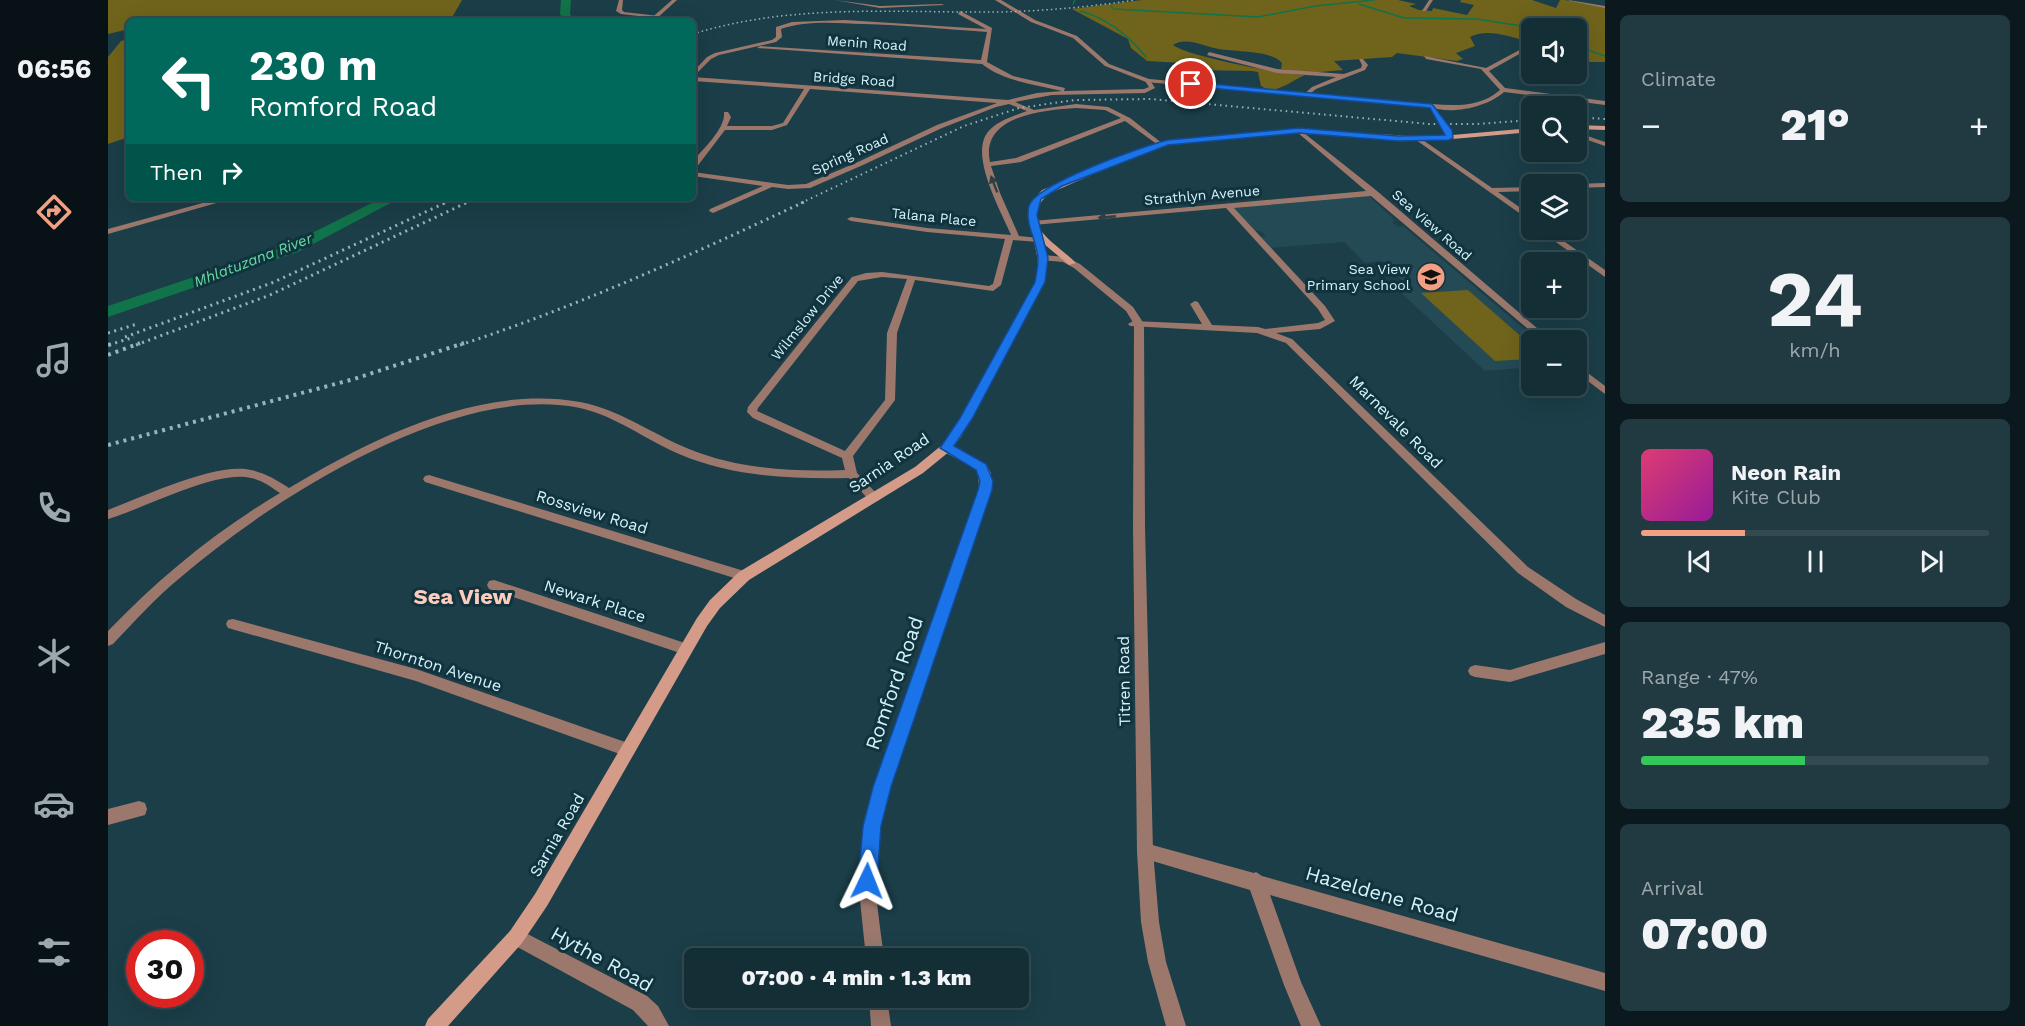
<!DOCTYPE html>
<html lang="en">
<head>
<meta charset="utf-8">
<style>
	body { margin:0; font-family:"Work Sans",sans-serif; background:#213a42; color:#f1f3f6; height:100vh; display:flex; flex-direction:column; font-size:22px; white-space:nowrap }
	* { box-sizing:border-box; margin:0 }
	p { font-size:20px; color:#9da8ad }
	.icon { flex:none; width:33px; height:33px; fill:none; stroke:currentColor; stroke-width:2; stroke-linecap:round; stroke-linejoin:round }
	.map { position:relative; flex:1; overflow:hidden }
	.side { display:flex; flex-direction:column; gap:15px; padding:15px; background:#0b191e; width:420px }
	.side>* { flex:none }
	.guide { position:absolute; left:18px; top:18px; width:570px; height:183px; border-radius:9px; box-shadow:0 6px 24px #0002,0 0 0 2px #334a51; background:#00695c; color:#fff; overflow:hidden }
	.fabs { position:absolute; left:1413px; top:18px; display:grid; gap:12px }
	.fabs a { display:grid; place-items:center; width:66px; height:66px; border-radius:9px; background:#142e36; box-shadow:0 6px 24px #0002,0 0 0 2px #334a51; font-size:30px }
	.speed { position:absolute; left:18px; top:930px; display:flex; gap:12px; font-size:30px; font-weight:700; text-align:center }
	.speed>* { display:grid; place-content:center; width:78px; height:78px; border-radius:50%; background:#142e36; box-shadow:0 6px 24px #0002,0 0 0 2px #334a51; line-height:1 }
	.speed .limit { border:9px solid #d22; background:#fff; color:#111 }
	.pin { position:absolute; display:grid; place-items:center; width:51px; height:51px; color:#fff; margin:-26px; border:3px solid #fff; border-radius:50%; box-shadow:0 2px 6px #0007 }
	.me { position:absolute; width:66px; margin:-33px; rotate:2deg; stroke-linejoin:round; filter:drop-shadow(0 0 4px #0008) }
	.turn { display:flex; align-items:center; gap:21px; height:126px; padding:0 24px; font-size:27px }
	.turn .icon { width:78px; height:78px; stroke-width:2.5 }
	.turn b { display:block; font-size:42px; line-height:51px }
	.then { display:flex; align-items:center; height:57px; padding:0 24px; background:#0003; gap:12px; font-size:22px }
	.big { font-size:45px; font-weight:800; line-height:1.1 }
	.side .tile { flex:1; display:flex; flex-direction:column; justify-content:center; gap:9px; min-width:0; padding:0 21px; border-radius:9px; background:#213a42 }
	.side .dial { align-items:center; gap:0 }
	.dial b { font-size:78px; line-height:1 }
	.song { display:flex; align-items:center; gap:18px }
	.cover { width:72px; height:72px; border-radius:9px; background:linear-gradient(135deg,hsl(340 70% 55%),hsl(300 70% 35%)) }
	.played { height:6px; border-radius:3px; background:linear-gradient(90deg,#f39f83 30%,#334a51 30%) }
	.keys { display:flex; justify-content:space-around; direction:ltr }
	.heat { display:flex; justify-content:space-between; align-items:center; font-size:33px; direction:ltr }
	.charge { height:9px; border-radius:4px; background:linear-gradient(90deg,#34c759 47%,#334a51 0) }
	.trip { position:absolute; left:576px; top:948px; width:345px; height:60px; border-radius:9px; background:#142e36; box-shadow:0 6px 24px #0002,0 0 0 2px #334a51; font-weight:800; line-height:60px; text-align:center }
	main { display:flex; flex:1; min-height:0 }
	.menu { display:flex; flex-direction:column; width:108px; justify-content:space-around; align-items:center; background:#081216; color:#9da8ad }
	.menu .icon { width:42px; height:42px }
	.menu .current { color:#f39f83 }
	.menu b { font-size:27px; color:#f1f3f6 }
	.map>svg:first-child { display:block }
	.built { fill:#244a55 }
	.green { fill:#70631b }
	.lines { fill:none; stroke-linecap:round; stroke-linejoin:round }
	.stream { stroke:#11734a; stroke-width:1.5 }
	.river { fill:#11734a; fill-rule:evenodd }
	.minor { fill:#9c786c; fill-rule:evenodd }
	.tertiary { fill:#9c786c; fill-rule:evenodd }
	.secondary { fill:#d59b89; fill-rule:evenodd }
	.rail-far3 { stroke:#96b5bf; stroke-width:1.5; stroke-dasharray:1.5 3; stroke-linecap:butt }
	.rail-far2 { stroke:#96b5bf; stroke-width:2; stroke-dasharray:1.5 4; stroke-linecap:butt }
	.rail-far1 { stroke:#96b5bf; stroke-width:3; stroke-dasharray:2 4.5; stroke-linecap:butt }
	.rail { stroke:#96b5bf; stroke-width:4; stroke-dasharray:3 5; stroke-linecap:butt }
	.oneway { fill:#2c4146 }
	.route { fill:#1a73e8; stroke:#114b97; stroke-width:1.5 }
	.labels { text-anchor:middle; dominant-baseline:central; stroke-width:6; stroke-linejoin:round; paint-order:stroke }
	.far-street-label { font-size:14px; fill:#d6f3fc; stroke:#10333d }
	.far-poi-label { font-size:14px; fill:#d6f3fc; stroke:#10333d; text-anchor:end }
	.far-water-label { font-size:15px; font-style:italic; fill:#67dca1; stroke:#10333d }
	.street-label { font-size:16px; fill:#d6f3fc; stroke:#10333d }
	.near-street-label { font-size:20px; fill:#d6f3fc; stroke:#10333d }
	.district-label { font-size:22px; font-weight:bold; fill:#fdccbc; stroke:#10333d }
</style>
</head>
<body>
<main>
<nav class="menu">
<b>06:56</b>
<svg class="icon current" aria-label="directions" viewBox="0 0 24 24"><path d="M12 3l9 9-9 9-9-9zM9 14v-3h6M13 9l2 2-2 2"/></svg>
<svg class="icon" aria-label="music" viewBox="0 0 24 24"><path d="M9 18V5l10-2v13"/><circle cx="6" cy="18" r="3"/><circle cx="16" cy="16" r="3"/></svg>
<svg class="icon" aria-label="phone" viewBox="0 0 24 24"><path d="M5 4h4l2 5-3 2q2 4 5 5l2-3 5 2v4C11 20 4 13 5 4z"/></svg>
<svg class="icon" aria-label="climate" viewBox="0 0 24 24"><path d="M12 3v18M4 7l16 10M4 17L20 7"/></svg>
<svg class="icon" aria-label="car" viewBox="0 0 24 24"><path d="M5 17H2v-5l4-1 3-4h7l3 4 3 1v5h-3M9 17h6M6 11h13"/><circle cx="7" cy="17" r="2"/><circle cx="17" cy="17" r="2"/></svg>
<svg class="icon" aria-label="filters" viewBox="0 0 24 24"><path d="M4 7h16M4 17h16"/><circle cx="9" cy="7" r="2"/><circle cx="15" cy="17" r="2"/></svg>
</nav>
<div class="map">
<svg width="1497" height="1026" viewBox="0 0 1497 1026">
	<rect width="100%" height="100%" fill="#1b3e48"/>
	<path class="built" d="M 1261,196 L 1288,221 L 1284,222 L 1290,227 L 1295,226 L 1429,340 L 1424,340 L 1423,367 L 1377,371 L 1287,287 L 1299,285 L 1274,261 L 1257,263 L 1236,242 L 1162,248 L 1151,237 L 1158,236 L 1153,231 L 1147,231 L 1126,208 Z"/>
	<g class="green">
		<path d="M 0,0 L 354,0 L 342,21 L 21,21 L 21,29 L 0,34 Z"/>
		<path d="M 1034,0 L 1290,0 L 1308,4 L 1301,6 L 1311,10 L 1324,11 L 1325,8 L 1359,15 L 1366,5 L 1352,2 L 1353,0 L 1424,0 L 1448,8 L 1452,0 L 1457,0 L 1497,7 L 1497,62 L 1482,62 L 1469,55 L 1468,28 L 1424,28 L 1423,42 C 1405,38 1380,27 1362,37 L 1367,46 L 1348,53 L 1355,59 L 1349,61 L 1289,53 L 1284,57 L 1226,61 L 1235,70 L 1201,73 L 1173,69 L 1174,63 C 1163,50 1127,52 1111,49 C 1097,47 1079,36 1065,45 C 1078,56 1177,75 1197,75 C 1182,81 1168,96 1153,86 L 1150,72 L 1144,71 L 1089,70 L 1075,63 L 1039,61 L 1023,48 L 1020,39 L 964,9 Z"/>
		<path d="M 21,39 L 21,137 L 0,144 L 0,57 L 13,41 Z"/>
		<path d="M 1360,290 L 1423,345 L 1423,359 L 1387,361 L 1313,293 Z"/>
	</g>
	<g class="lines">
		<g class="stream">
			<path d="M 965,4 L 967,0"/>
			<path d="M 1251,4 L 1296,18 L 1368,19 L 1408,25 L 1424,30"/>
			<path d="M 1003,6 L 1006,9 L 1150,17 L 1207,6 L 1266,0"/>
			<path d="M 972,11 C 999,18 1021,36 1038,57"/>
			<path d="M 1468,46 L 1497,56"/>
		</g>
		<g class="river">
			<path d="M 453,0 L 463,0 L 462,14 L 467,21 L 457,21 L 452,14 Z"/>
			<path d="M 274,198 L 292,198 L 190,252 L 0,317 L 0,306 L 178,246 Z"/>
		</g>
		<g class="minor">
			<path d="M 511,0 L 515,0 L 514,10 L 516,12 L 551,16 L 548,18 L 513,14 L 508,11 Z"/>
			<path d="M 727,0 L 772,6 L 834,4 L 836,5 L 772,8 Z"/>
			<path d="M 1321,0 L 1325,0 L 1318,11 L 1314,11 Z"/>
			<path d="M 1460,0 L 1497,6 L 1497,8 L 1462,1 Z"/>
			<path d="M 852,11 L 884,28 L 879,62 L 905,76 L 957,88 L 956,91 L 1036,89 L 1041,87 L 1037,81 L 1042,80 L 1047,88 L 1037,93 L 944,95 L 907,102 L 926,110 L 968,104 L 1000,107 L 1022,118 L 1055,144 L 1050,145 L 1017,121 L 913,162 L 883,166 L 892,193 L 911,236 L 931,238 L 935,240 L 931,242 L 905,240 L 893,285 L 885,291 L 807,280 L 789,333 L 787,400 L 745,456 L 749,473 L 770,495 L 772,498 L 770,501 L 762,501 L 741,478 C 683,479 625,477 571,454 C 538,440 508,416 472,408 C 346,382 165,498 73,577 C 48,597 27,621 5,644 L 0,646 L 0,631 C 52,577 108,531 172,493 C 163,487 154,480 143,478 C 109,469 35,509 0,519 L 0,510 C 35,497 107,462 143,470 C 157,473 169,480 181,488 C 264,438 373,384 472,402 C 511,409 544,434 581,449 C 630,469 684,472 737,470 L 734,458 L 645,418 L 639,412 L 640,407 L 744,277 L 758,273 L 774,272 L 881,286 L 885,284 L 897,239 L 819,232 L 743,221 L 739,219 L 743,217 L 819,228 L 903,235 C 893,211 862,157 879,133 C 888,121 905,116 919,111 L 901,104 L 888,107 L 834,128 L 755,165 L 702,188 L 680,189 L 664,187 L 605,213 L 601,211 L 602,209 L 655,186 L 585,176 L 585,172 L 680,185 L 698,184 L 750,162 L 829,125 L 889,103 L 702,89 L 679,125 L 664,130 L 617,130 L 588,168 L 585,168 L 585,161 C 596,148 618,128 616,112 L 620,112 L 623,117 L 619,126 L 664,126 L 675,123 L 696,89 L 585,81 L 585,77 L 900,100 L 929,93 L 954,91 C 927,84 897,82 874,64 L 649,48 L 652,46 L 873,60 L 879,32 C 837,29 796,25 755,24 C 728,23 699,20 673,29 L 674,37 L 668,42 L 611,55 L 603,59 L 585,77 L 585,72 L 599,57 L 607,53 L 664,40 L 668,37 L 668,27 L 684,22 L 737,20 L 878,29 L 850,14 ZM 968,108 L 997,110 L 1013,118 L 908,158 L 882,162 C 872,116 935,110 968,108 ZM 774,277 L 799,279 L 779,333 L 777,400 L 737,451 L 649,411 L 650,408 L 750,281 Z"/>
			<path d="M 1419,46 L 1424,47 L 1381,71 L 1397,88 L 1497,101 L 1497,105 L 1396,92 C 1380,107 1341,116 1321,106 L 1324,104 C 1348,106 1373,107 1392,90 L 1373,69 L 1318,59 L 1316,56 L 1378,68 Z"/>
			<path d="M 1101,52 L 1169,69 L 1236,74 L 1253,68 L 1254,65 L 1251,59 L 1255,59 L 1260,65 L 1257,70 L 1208,89 L 1198,97 L 1195,95 L 1204,87 L 1228,77 L 1169,73 L 1099,55 Z"/>
			<path d="M 1191,129 L 1269,191 L 1443,340 L 1433,340 L 1263,196 L 1126,208 L 1217,306 L 1227,321 L 1212,329 L 1168,333 L 1184,339 L 1420,567 L 1468,599 L 1497,615 L 1497,627 L 1458,607 L 1410,573 L 1178,343 L 1149,333 L 1022,326 L 1020,324 L 1025,321 L 1094,324 L 1082,304 L 1087,301 L 1090,302 L 1104,325 L 1150,327 L 1157,329 L 1210,323 L 1217,320 L 1210,309 L 1118,208 L 925,225 L 921,223 L 925,221 L 1258,191 L 1189,132 L 1188,131 Z"/>
			<path d="M 1468,132 L 1497,142 L 1497,146 L 1468,136 Z"/>
			<path d="M 1308,138 L 1312,138 L 1384,188 L 1424,187 L 1424,191 L 1390,192 L 1424,216 L 1424,222 L 1308,140 Z"/>
			<path d="M 1497,183 L 1497,187 L 1468,188 L 1468,184 L 1465,184 Z"/>
			<path d="M 1431,230 L 1440,230 L 1497,270 L 1497,277 Z"/>
			<path d="M 1468,364 L 1497,386 L 1497,394 L 1468,372 Z"/>
			<path d="M 838,444 L 878,464 L 883,473 L 883,490 L 782,787 C 774,817 767,847 768,879 C 768,905 773,932 776,958 L 758,958 L 750,881 L 756,827 L 766,787 L 871,490 L 870,470 L 834,451 L 832,448 L 834,445 Z"/>
			<path d="M 321,475 L 636,571 L 641,572 L 642,576 L 641,580 L 636,581 L 317,482 L 315,479 L 317,476 Z"/>
			<path d="M 386,580 L 583,645 L 585,649 L 583,653 L 578,655 L 381,589 L 379,585 L 381,581 Z"/>
			<path d="M 125,619 L 308,669 L 520,743 L 525,745 L 528,750 L 525,755 L 520,757 L 308,681 L 120,628 L 118,624 L 120,620 Z"/>
			<path d="M 1497,642 L 1497,654 L 1402,682 L 1367,677 L 1362,675 L 1360,671 L 1362,667 L 1367,665 L 1402,670 Z"/>
			<path d="M 31,801 L 37,803 L 39,809 L 37,815 L 0,825 L 0,809 Z"/>
			<path d="M 1037,843 L 1146,873 L 1148,872 L 1154,876 L 1497,973 L 1497,991 L 1162,895 L 1193,982 L 1213,1026 L 1193,1026 L 1176,985 L 1142,890 L 1031,857 L 1029,851 L 1031,845 Z"/>
			<path d="M 408,928 L 539,996 L 550,1006 L 561,1026 L 540,1026 L 525,1010 L 402,943 L 399,937 L 402,931 Z"/>
			<path d="M 761,998 L 779,998 L 783,1026 L 763,1026 Z"/>
		</g>
		<g class="tertiary">
			<path d="M 564,0 L 569,0 L 546,21 L 540,21 Z"/>
			<path d="M 887,0 L 893,0 L 927,20 L 969,36 L 1001,64 L 1041,79 L 1324,104 L 1343,131 L 1344,138 L 1339,139 L 1337,131 L 1322,108 L 1038,82 L 997,66 L 965,38 L 923,22 Z"/>
			<path d="M 113,198 L 126,198 L 0,234 L 0,229 Z"/>
			<path d="M 935,255 L 957,257 L 972,264 L 1025,307 L 1036,324 L 1037,527 L 1045,851 L 1051,922 L 1058,962 L 1078,1026 L 1058,1026 L 1040,962 L 1033,922 L 1029,851 L 1025,527 L 1026,324 L 1018,311 L 966,268 L 955,262 L 932,260 L 931,258 Z"/>
		</g>
		<g class="secondary">
			<path d="M 1468,125 L 1497,126 L 1497,130 L 1468,129 Z"/>
			<path d="M 1424,128 L 1424,132 L 1322,141 L 1181,133 L 1061,144 L 1045,148 L 940,194 C 908,226 949,243 968,263 L 961,265 L 936,244 L 939,262 L 936,282 L 853,437 L 842,451 L 815,473 L 641,580 L 612,608 L 599,626 L 439,906 L 414,943 L 340,1026 L 317,1026 L 320,1019 L 402,931 L 427,894 L 589,618 L 602,600 L 631,572 L 807,467 L 834,445 L 844,432 L 928,282 C 938,245 905,220 934,190 L 1041,146 L 1060,140 L 1181,129 L 1322,137 Z"/>
		</g>
		<path class="rail-far3" d="M 585,34 C 684,3 788,13 890,12 C 936,11 981,7 1027,0"/>
		<g class="rail-far2">
			<path d="M 1468,117 L 1497,119"/>
			<path d="M 336,203 L 347,198"/>
			<path d="M 357,203 L 368,198"/>
			<path d="M 693,203 L 856,126 L 911,108 L 967,100 L 1043,99 L 1321,124 L 1369,124 L 1424,120"/>
		</g>
		<g class="rail-far1">
			<path d="M 0,333 L 29,324"/>
			<path d="M 17,337 L 166,282 L 339,202"/>
			<path d="M 1,345 L 26,337"/>
			<path d="M 28,345 L 162,295 L 360,202"/>
			<path d="M 352,345 C 470,306 583,255 696,202"/>
		</g>
		<g class="rail">
			<path d="M 0,345 L 6,343"/>
			<path d="M 0,355 L 32,343"/>
			<path d="M 0,445 L 246,379 L 356,343"/>
		</g>
	</g>
	<defs><path id="oneway-solid" d="M-6-.8H1V-3.2L6.5 0L1 3.2V.8H-6Z" transform="scale(1.5)"/></defs>
	<g class="oneway">
		<use href="#oneway-solid" transform="translate(886 184) rotate(-111)"/>
		<use href="#oneway-solid" transform="translate(999 217) rotate(175)"/>
	</g>
	<path class="route" d="M 1083,82 L 1324,104 L 1344,130 L 1345,138 L 1341,140 L 1290,141 L 1191,133 L 1060,145 L 954,186 L 933,199 L 929,215 L 940,258 L 937,282 L 864,419 L 846,446 L 878,464 L 885,481 L 884,490 L 783,787 L 773,826 L 769,881 L 766,888 L 759,891 L 753,888 L 750,881 L 755,826 L 765,787 L 870,490 L 872,481 L 868,470 L 832,448 L 852,418 L 927,282 C 928,275 930,267 930,260 C 930,242 916,224 921,206 C 927,184 1035,146 1060,140 L 1191,128 L 1290,136 L 1337,135 L 1322,108 L 1080,86 Z"/>
	<defs>
		<g id="school-disc" transform="scale(1.5)"><circle r="9.5" fill="#f39f83" stroke="#10333d"/><path d="M0-5L7-2L0 1L-7-2ZM-4 1L0 2.5L4 1V4Q0 6-4 4Z" fill="#111"/></g>
	</defs>
	<g fill-rule="evenodd">
		<use href="#school-disc" x="1323" y="277"/>
	</g>
	<g class="labels">
		<g class="far-street-label">
			<text transform="translate(759 43) rotate(4)">Menin Road</text>
			<text transform="translate(746 79) rotate(4)">Bridge Road</text>
			<text transform="translate(742 154) rotate(-24)">Spring Road</text>
			<text transform="translate(1094 195) rotate(-5)">Strathlyn Avenue</text>
			<text transform="translate(826 217) rotate(6)">Talana Place</text>
			<text transform="translate(1324 225) rotate(41)">Sea View Road</text>
			<text transform="translate(699 317) rotate(-51)">Wilmslow Drive</text>
		</g>
		<g class="far-poi-label">
			<text x="1302" y="269">Sea View<tspan x="1302" dy="16">Primary School</tspan></text>
		</g>
		<g class="far-water-label">
			<text transform="translate(145 260) rotate(-21)">Mhlatuzana River</text>
		</g>
		<g class="street-label">
			<text transform="translate(1288 422) rotate(45)">Marnevale Road</text>
			<text transform="translate(781 463) rotate(-34)">Sarnia Road</text>
			<text transform="translate(484 512) rotate(17)">Rossview Road</text>
			<text transform="translate(487 601) rotate(18)">Newark Place</text>
			<text transform="translate(330 666) rotate(18)">Thornton Avenue</text>
			<text transform="translate(1016 681) rotate(-91)">Titren Road</text>
			<text transform="translate(449 835) rotate(-60)">Sarnia Road</text>
		</g>
		<g class="near-street-label">
			<text transform="translate(786 683) rotate(-71)">Romford Road</text>
			<text transform="translate(1274 894) rotate(16)">Hazeldene Road</text>
			<text transform="translate(494 959) rotate(29)">Hythe Road</text>
		</g>
		<g class="district-label">
			<text x="355" y="596">Sea View</text>
		</g>
	</g>
</svg>
<div class="fabs">
<a><svg class="icon" aria-label="sound" viewBox="0 0 24 24"><path d="M4 9h4l5-4v14l-5-4H4zM17 9q2 3 0 6"/></svg></a>
<a><svg class="icon" aria-label="search" viewBox="0 0 24 24"><circle cx="10" cy="10" r="6"/><path d="M15 15l6 6"/></svg></a>
<a><svg class="icon" aria-label="layers" viewBox="0 0 24 24"><path d="M12 4l9 5-9 5-9-5zM3 14l9 5 9-5"/></svg></a>
<a>+</a>
<a>−</a>
</div>
<div class="speed"><div class="limit">30</div></div>
<div class="pin" style="left:1083px;top:84px;background:#d93025"><svg class="icon" aria-label="arrive" viewBox="0 0 24 24"><path d="M6 21V4h12l-3 4 3 4H6"/></svg></div>
<svg class="me" style="left:759px;top:881px" viewBox="-20 -20 40 40"><path d="M0-17L14 15 0 8-14 15z" fill="#1a73e8" stroke="#fff" stroke-width="4"/></svg>
<div class="trip">07:00 · 4 min · 1.3 km</div>
<div class="guide">
<div class="turn"><svg class="icon" aria-label="left" viewBox="0 0 24 24"><path d="M17 20v-9H6M10 6l-5 5 5 5"/></svg><div><b>230 m</b>Romford Road</div></div>
<div class="then">Then<svg class="icon" aria-label="right" viewBox="0 0 24 24"><path d="M7 20v-9h11M14 6l5 5-5 5"/></svg></div>
</div>
</div>
<section class="side">
<div class="tile"><p>Climate</p>
<div class="heat"><a>−</a><b class="big">21°</b><a>+</a></div>
</div>
<div class="tile dial"><b>24</b><p>km/h</p></div>
<div class="tile">
<div class="song"><i class="cover"></i><div><b>Neon Rain</b><p>Kite Club</p></div></div>
<div class="played"></div>
<div class="keys"><svg class="icon" aria-label="previous" viewBox="0 0 24 24"><path d="M18 5L8 12l10 7zM5 5v14"/></svg><svg class="icon" aria-label="pause" viewBox="0 0 24 24"><path d="M8 5v14M16 5v14"/></svg><svg class="icon" aria-label="next" viewBox="0 0 24 24"><path d="M6 5l10 7-10 7zM19 5v14"/></svg></div>
</div>
<div class="tile"><p>Range · 47%</p><b class="big">235 km</b><div class="charge"></div></div>
<div class="tile"><p>Arrival</p><b class="big">07:00</b></div>
</section>
</main>
</body>
</html>
